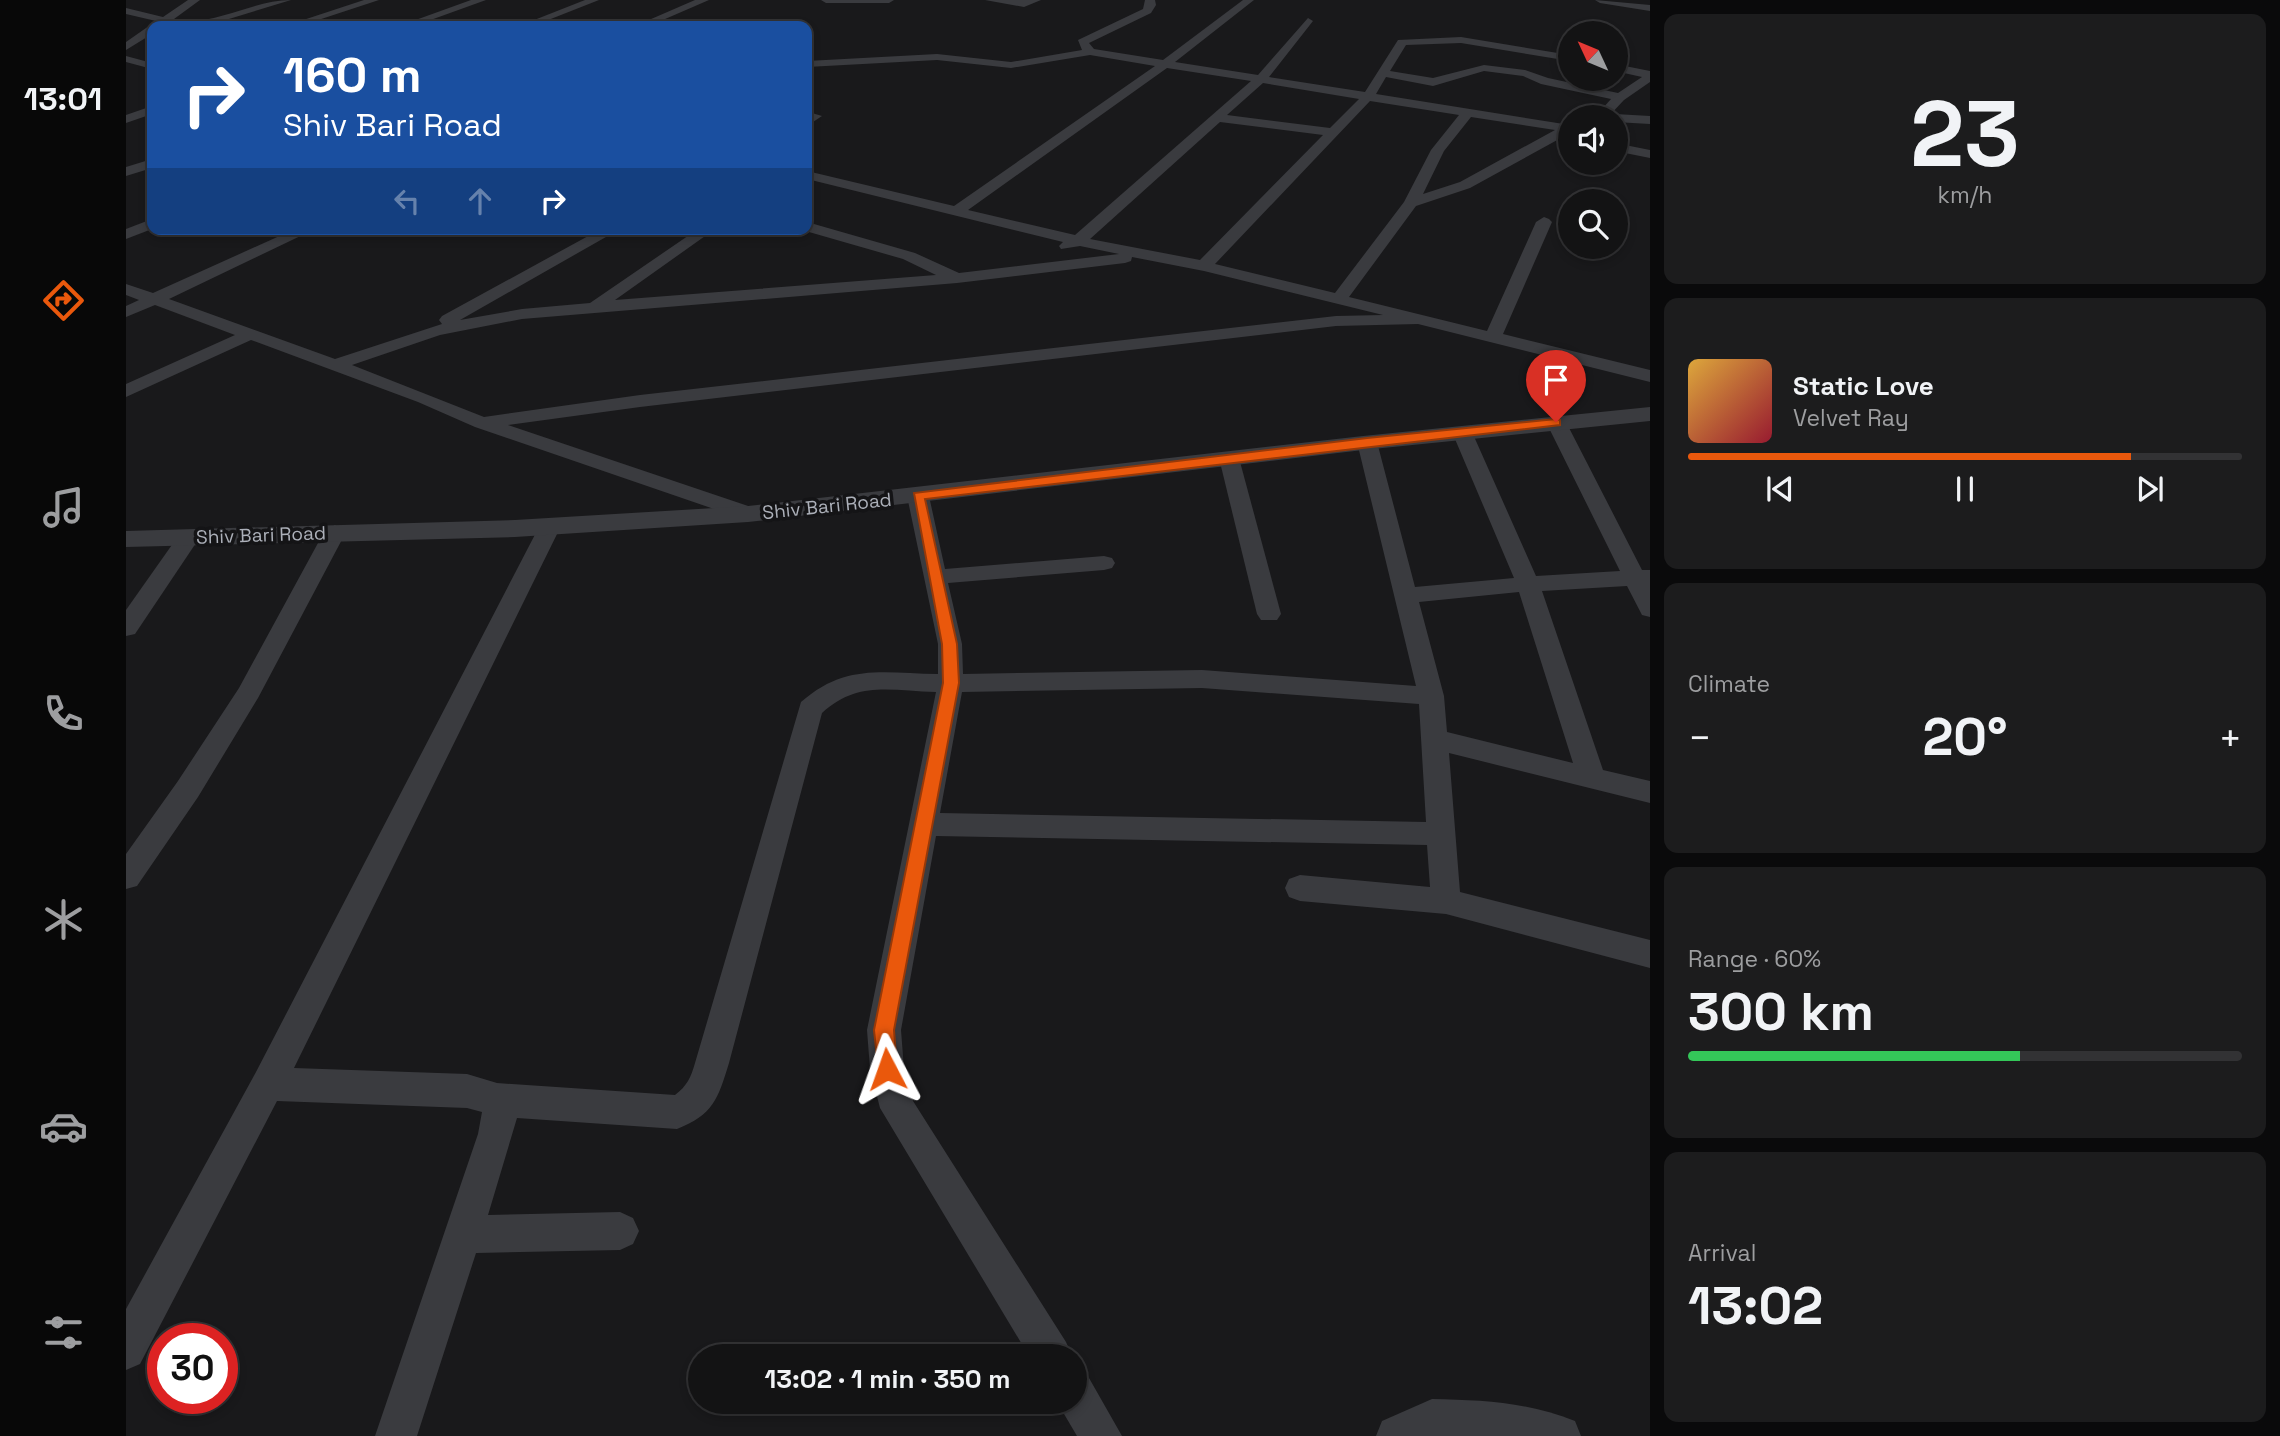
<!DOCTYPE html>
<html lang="en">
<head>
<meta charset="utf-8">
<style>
	body { margin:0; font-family:"Space Grotesk",sans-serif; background:#1c1c1d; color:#f1f3f6; height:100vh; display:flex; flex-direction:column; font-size:26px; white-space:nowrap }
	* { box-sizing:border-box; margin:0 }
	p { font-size:23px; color:#9d9ea0 }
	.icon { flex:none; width:38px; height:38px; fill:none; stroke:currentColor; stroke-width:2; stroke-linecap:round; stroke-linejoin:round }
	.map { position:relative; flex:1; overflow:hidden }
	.drawer { display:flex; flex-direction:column; gap:14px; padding:14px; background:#0a0a0b; width:630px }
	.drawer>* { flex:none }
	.guide { position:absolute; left:21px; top:21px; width:665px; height:214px; border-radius:14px; box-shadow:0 4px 10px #0003,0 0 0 2px #323234; background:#1a4fa0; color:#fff; overflow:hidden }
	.needle { width:46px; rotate:314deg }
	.buttons { position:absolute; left:1432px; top:21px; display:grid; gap:14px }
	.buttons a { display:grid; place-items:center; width:70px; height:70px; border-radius:50%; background:#131314; box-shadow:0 4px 10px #0003,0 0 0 2px #323234; font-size:35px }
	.speed { position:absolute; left:21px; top:1323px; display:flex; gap:14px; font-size:35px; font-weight:700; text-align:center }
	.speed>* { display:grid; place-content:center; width:91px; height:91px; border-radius:50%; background:#131314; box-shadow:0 4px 10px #0003,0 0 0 2px #323234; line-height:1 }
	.speed .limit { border:10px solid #d22; background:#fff; color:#111 }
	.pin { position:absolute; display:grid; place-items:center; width:60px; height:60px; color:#fff; margin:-72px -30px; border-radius:50% 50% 50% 0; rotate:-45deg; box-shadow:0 0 7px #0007 }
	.pin .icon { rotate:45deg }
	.me { position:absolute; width:77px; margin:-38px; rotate:356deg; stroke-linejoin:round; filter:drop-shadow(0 0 5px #0008) }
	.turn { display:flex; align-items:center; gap:24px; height:147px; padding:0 21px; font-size:32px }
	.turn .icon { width:91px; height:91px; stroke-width:2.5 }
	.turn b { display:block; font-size:49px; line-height:60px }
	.lanes { display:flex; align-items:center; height:66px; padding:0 21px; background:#0003; justify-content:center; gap:35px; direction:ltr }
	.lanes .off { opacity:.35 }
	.big { font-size:52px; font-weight:600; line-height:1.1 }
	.drawer .tile { flex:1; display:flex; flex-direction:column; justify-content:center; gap:10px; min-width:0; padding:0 24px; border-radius:14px; background:#1c1c1d }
	.drawer .dial { align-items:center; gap:0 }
	.dial b { font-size:91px; line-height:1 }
	.song { display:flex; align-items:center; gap:21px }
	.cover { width:84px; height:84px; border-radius:10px; background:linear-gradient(135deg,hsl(40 70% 55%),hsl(350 70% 35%)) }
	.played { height:7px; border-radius:4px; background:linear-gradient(90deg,#ea580c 80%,#323234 80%) }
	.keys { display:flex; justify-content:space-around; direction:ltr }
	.heat { display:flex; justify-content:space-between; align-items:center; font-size:38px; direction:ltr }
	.charge { height:10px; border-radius:5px; background:linear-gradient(90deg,#34c759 60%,#323234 0) }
	.trip { position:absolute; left:562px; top:1344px; width:399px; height:70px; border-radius:35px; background:#131314; box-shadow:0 4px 10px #0003,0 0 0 2px #323234; font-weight:600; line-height:70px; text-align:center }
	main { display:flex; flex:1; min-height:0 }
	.menu { display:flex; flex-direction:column; width:126px; justify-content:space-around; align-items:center; background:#080808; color:#9d9ea0 }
	.menu .icon { width:49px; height:49px }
	.menu .on { color:#ea580c }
	.menu b { font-size:32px; color:#f1f3f6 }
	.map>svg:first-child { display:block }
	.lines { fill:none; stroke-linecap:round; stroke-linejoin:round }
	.minor { fill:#3a3b3f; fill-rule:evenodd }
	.tertiary { fill:#3a3b3f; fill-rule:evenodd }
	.route { fill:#ea580c; stroke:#983908; stroke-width:2 }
	.labels { text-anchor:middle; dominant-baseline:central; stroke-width:7; stroke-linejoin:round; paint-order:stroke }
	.street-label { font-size:19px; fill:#acb0b9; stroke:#141416 }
</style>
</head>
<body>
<main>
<nav class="menu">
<b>13:01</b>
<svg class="icon on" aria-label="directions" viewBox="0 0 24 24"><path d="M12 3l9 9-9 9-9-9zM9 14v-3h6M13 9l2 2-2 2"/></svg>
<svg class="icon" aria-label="music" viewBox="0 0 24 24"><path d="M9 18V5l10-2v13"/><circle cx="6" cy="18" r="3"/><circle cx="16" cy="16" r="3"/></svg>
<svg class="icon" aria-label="phone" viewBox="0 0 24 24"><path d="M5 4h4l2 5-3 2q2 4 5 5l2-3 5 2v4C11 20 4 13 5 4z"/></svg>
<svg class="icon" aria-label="climate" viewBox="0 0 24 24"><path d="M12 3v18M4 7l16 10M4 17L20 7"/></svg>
<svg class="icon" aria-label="car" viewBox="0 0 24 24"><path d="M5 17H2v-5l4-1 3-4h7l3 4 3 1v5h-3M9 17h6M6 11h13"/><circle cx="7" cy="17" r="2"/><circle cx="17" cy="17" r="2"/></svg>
<svg class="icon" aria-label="filters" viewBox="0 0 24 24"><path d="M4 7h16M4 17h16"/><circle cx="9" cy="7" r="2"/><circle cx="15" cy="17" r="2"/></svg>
</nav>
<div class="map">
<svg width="1524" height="1436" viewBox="0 0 1524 1436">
	<rect width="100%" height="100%" fill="#19191b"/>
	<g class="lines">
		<g class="minor">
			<path d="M 62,0 L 74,0 L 48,19 C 87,28 125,0 165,0 L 80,26 L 41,24 L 26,26 L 26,34 L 0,50 L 0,42 L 30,21 L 0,14 L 0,8 L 37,17 Z"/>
			<path d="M 238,0 L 253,0 L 174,26 L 159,26 Z"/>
			<path d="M 345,0 L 360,0 L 288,26 L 273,26 Z"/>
			<path d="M 459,0 L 473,0 L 407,26 L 393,26 Z"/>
			<path d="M 569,0 L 583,0 L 523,26 L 509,26 Z"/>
			<path d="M 695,0 L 768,0 L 763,3 L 700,3 Z"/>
			<path d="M 859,0 L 915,0 L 898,7 Z"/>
			<path d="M 1019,0 L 1029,0 L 1030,5 L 1025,13 L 963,43 L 968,49 L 1037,60 L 1117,0 L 1128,0 L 1049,62 L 1132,75 L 1182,18 L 1187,21 L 1143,77 L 1239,92 L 1272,40 L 1335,37 L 1444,55 L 1444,61 L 1335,43 L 1280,45 L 1264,71 L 1307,78 L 1358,65 L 1399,70 L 1422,78 L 1492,93 L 1516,77 L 1489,71 L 1489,64 L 1524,71 L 1524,82 L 1498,100 L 1482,117 L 1469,117 L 1485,99 L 1415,84 L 1397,76 L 1358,71 L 1307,86 L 1260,77 L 1250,94 L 1444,125 L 1444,133 L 1344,188 L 1290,206 L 1223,297 L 1361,331 L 1410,222 L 1418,217 L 1423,219 L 1426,222 L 1377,334 L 1524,370 L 1524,382 L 1292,324 L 1210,326 L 514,407 L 382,425 L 631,509 L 634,514 L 623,521 L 349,427 L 292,402 L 125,340 L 0,397 L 0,384 L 109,335 L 29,305 L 0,317 L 0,306 L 13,300 L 0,295 L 0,284 L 27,293 L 169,229 L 189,229 L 43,299 L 209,359 L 316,324 L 313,320 L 316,316 L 475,229 L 494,229 L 334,320 L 396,309 L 464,303 L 572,229 L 589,229 L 489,300 L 810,275 L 777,259 L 676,230 L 681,229 L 681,222 L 789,253 L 833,273 L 993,254 L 954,246 L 935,249 L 933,246 L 937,242 L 681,179 L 681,171 L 828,206 L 1029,66 L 964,55 L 885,68 L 811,60 L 681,67 L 681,61 L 811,54 L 885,62 L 956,50 L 952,40 L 1017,9 ZM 1041,68 L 1125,81 L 949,235 L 842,210 ZM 1137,83 L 1233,99 L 1204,128 L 1101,115 ZM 1244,101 L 1333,115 L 1305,150 L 1278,202 L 1209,293 L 1089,264 ZM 1345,117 L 1429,130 L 1334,182 L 1297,194 L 1318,151 ZM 1094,122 L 1197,135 L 1074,260 L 964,239 ZM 1006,257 L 1078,271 L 1257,315 L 1210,316 L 514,395 L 358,417 L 226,365 L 314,335 L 396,319 L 831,283 L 999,263 L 1005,261 Z"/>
			<path d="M 1469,0 L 1524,5 L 1524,11 L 1474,3 Z"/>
			<path d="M 0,56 L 26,63 L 26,69 L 0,62 Z"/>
			<path d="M 26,106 L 26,114 L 0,123 L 0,115 Z"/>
			<path d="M 686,113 L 696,116 L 681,126 L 681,116 Z"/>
			<path d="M 1489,114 L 1524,116 L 1524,124 L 1489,122 L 1489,117 L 1483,117 Z"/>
			<path d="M 1489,143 L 1524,150 L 1524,158 L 1489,151 Z"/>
			<path d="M 26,159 L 26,168 L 0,176 L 0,167 Z"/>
			<path d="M 26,219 L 26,229 L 0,239 L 0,229 Z"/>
			<path d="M 1430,416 L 1440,422 L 1516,570 L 1524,570 L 1524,617 L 1516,615 L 1501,586 L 1416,591 L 1477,770 L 1524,781 L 1524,803 L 1323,753 L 1334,892 L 1524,940 L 1524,968 L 1320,914 L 1174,901 L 1163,897 L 1159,888 L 1163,879 L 1174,875 L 1304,887 L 1301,845 L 810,836 L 775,1030 L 778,1069 L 787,1101 L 940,1342 L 946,1356 L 903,1356 L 754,1108 L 744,1069 L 741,1030 L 810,692 C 765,691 732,680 696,713 L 603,1063 C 592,1099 587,1115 551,1129 L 391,1118 L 362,1215 L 494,1212 L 507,1218 L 513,1231 L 507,1244 L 494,1250 L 350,1253 L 291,1436 L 249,1436 L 352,1134 L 356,1112 L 341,1108 L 151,1101 L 14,1364 L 0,1370 L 0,1309 L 130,1072 L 415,523 L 431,523 L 434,528 L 168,1068 L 341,1074 L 371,1083 L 549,1095 C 561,1086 565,1077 569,1063 L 675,702 C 719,663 757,673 812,674 L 812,644 L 781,496 L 784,491 L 800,491 L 803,496 L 819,569 L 978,556 L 986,558 L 989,563 L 986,568 L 978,570 L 822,583 L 836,644 L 837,674 L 1076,670 L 1290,686 L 1231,442 L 1241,436 L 1251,442 L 1289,587 L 1388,578 L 1326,432 L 1336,426 L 1346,432 L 1410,576 L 1494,571 L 1420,422 ZM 1393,592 L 1447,763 L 1321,732 L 1318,696 L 1293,602 ZM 1076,688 L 1293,704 L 1300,822 L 814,813 L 836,692 Z"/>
			<path d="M 1103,452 L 1113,458 L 1155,614 L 1151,620 L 1135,620 L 1131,614 L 1093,458 Z"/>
			<path d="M 209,525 L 220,532 L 132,698 L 72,797 L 11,886 L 0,889 L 0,854 L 52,781 L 113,688 L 198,532 Z"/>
			<path d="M 63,530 L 74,537 L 9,634 L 0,636 L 0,610 L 55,532 Z"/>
			<path d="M 948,1372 L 963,1378 L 996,1436 L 951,1436 L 931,1402 L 948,1402 Z"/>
			<path d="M 1306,1399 C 1356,1400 1402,1402 1449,1421 L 1455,1436 L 1250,1436 L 1256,1421 Z"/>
		</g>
		<path class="tertiary" d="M 1524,407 L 1524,421 L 1237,450 L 622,522 L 389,537 L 0,547 L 0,531 L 389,520 L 622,506 L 1237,436 Z"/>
	</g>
	<path class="route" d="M 1430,419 L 1434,420 L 1434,425 L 799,499 L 831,644 L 833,683 L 768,1030 L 771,1069 L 768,1076 L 761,1079 L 753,1076 L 748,1030 L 817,683 L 816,644 L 788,493 L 1241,438 Z"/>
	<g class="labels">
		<g class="street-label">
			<text transform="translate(701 506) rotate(-6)">Shiv Bari Road</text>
			<text transform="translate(135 535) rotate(-2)">Shiv Bari Road</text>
		</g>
	</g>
</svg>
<div class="buttons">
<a><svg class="needle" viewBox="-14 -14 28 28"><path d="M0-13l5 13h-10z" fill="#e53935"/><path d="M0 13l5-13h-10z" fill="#9d9ea0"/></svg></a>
<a><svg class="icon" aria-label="sound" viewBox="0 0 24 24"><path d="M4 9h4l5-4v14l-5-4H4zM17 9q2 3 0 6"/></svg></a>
<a><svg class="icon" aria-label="search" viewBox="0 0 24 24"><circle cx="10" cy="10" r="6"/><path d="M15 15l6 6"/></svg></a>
</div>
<div class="speed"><div class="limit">30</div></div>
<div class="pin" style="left:1430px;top:422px;background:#d93025"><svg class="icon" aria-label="arrive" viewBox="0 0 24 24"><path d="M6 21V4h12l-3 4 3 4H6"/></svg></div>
<svg class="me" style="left:761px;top:1069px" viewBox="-20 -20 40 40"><path d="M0-17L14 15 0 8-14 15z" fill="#ea580c" stroke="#fff" stroke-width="4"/></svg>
<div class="trip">13:02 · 1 min · 350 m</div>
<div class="guide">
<div class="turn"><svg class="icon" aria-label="right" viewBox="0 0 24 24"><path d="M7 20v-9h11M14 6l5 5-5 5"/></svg><div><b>160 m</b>Shiv Bari Road</div></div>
<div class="lanes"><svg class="icon off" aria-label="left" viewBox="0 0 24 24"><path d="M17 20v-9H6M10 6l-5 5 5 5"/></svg><svg class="icon off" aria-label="ahead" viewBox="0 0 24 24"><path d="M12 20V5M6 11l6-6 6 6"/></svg><svg class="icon" aria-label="right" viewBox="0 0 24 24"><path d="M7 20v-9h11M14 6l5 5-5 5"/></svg></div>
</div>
</div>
<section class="drawer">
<div class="tile dial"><b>23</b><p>km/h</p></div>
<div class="tile">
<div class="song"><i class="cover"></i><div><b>Static Love</b><p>Velvet Ray</p></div></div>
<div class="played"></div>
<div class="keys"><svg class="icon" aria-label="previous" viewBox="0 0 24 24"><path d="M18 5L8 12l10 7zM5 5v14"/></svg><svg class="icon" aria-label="pause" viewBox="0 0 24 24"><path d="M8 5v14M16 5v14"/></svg><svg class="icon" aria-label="next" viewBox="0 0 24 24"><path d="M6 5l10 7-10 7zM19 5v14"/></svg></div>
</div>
<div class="tile"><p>Climate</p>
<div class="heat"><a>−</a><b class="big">20°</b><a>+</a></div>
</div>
<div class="tile"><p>Range · 60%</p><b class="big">300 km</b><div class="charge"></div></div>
<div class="tile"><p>Arrival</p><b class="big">13:02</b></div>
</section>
</main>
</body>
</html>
